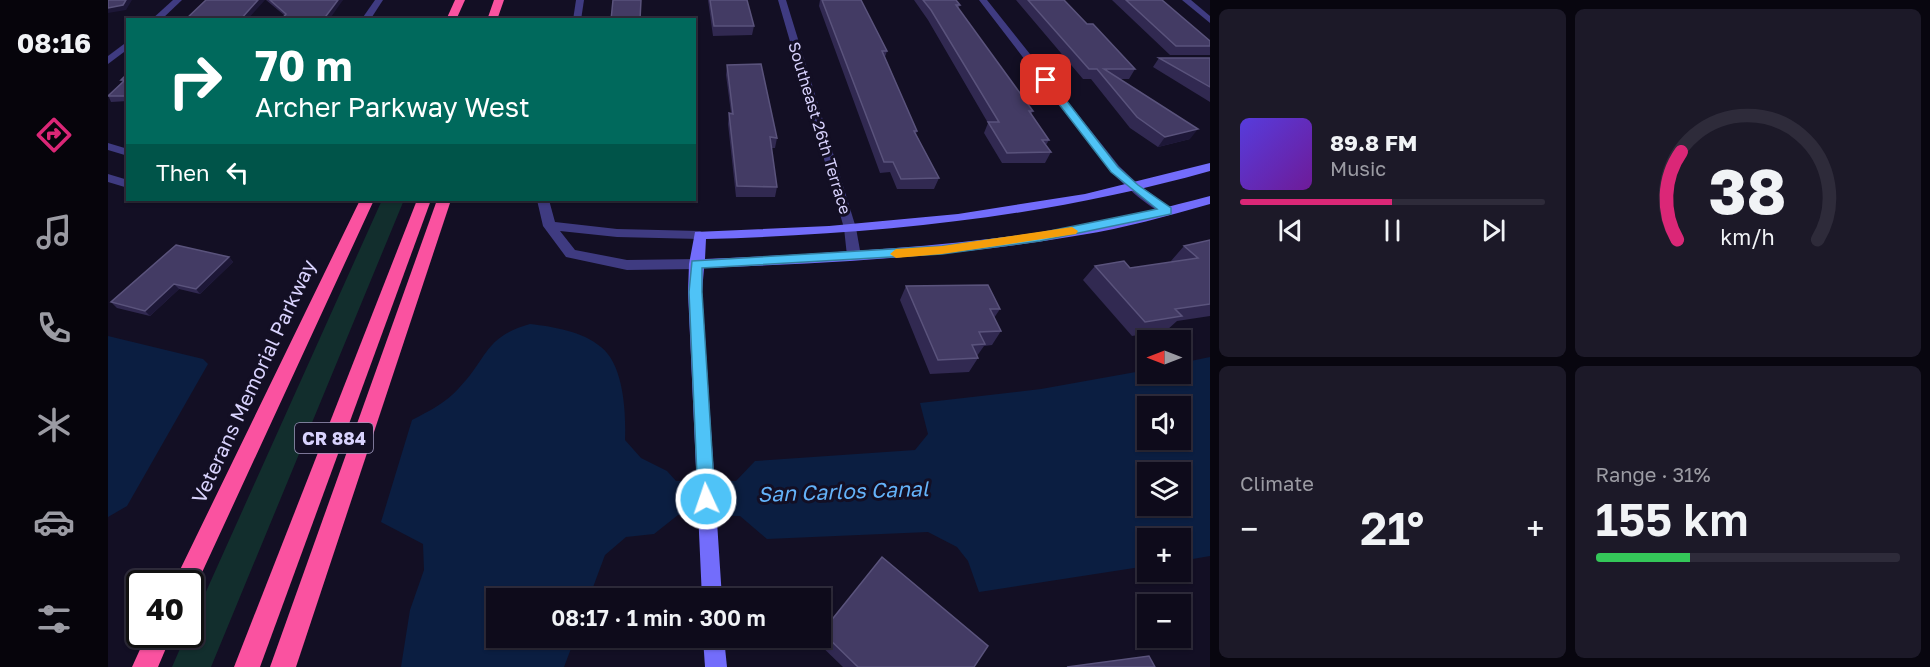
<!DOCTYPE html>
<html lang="en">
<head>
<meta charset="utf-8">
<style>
	body { margin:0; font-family:"Golos Text",sans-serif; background:#1c1928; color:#f1f3f6; height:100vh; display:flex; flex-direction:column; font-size:22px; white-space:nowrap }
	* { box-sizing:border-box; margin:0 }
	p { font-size:20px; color:#9b9ba3 }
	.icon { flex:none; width:33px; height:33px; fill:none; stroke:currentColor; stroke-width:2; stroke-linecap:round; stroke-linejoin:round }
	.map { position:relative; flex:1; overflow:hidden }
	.details { display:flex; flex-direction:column; gap:9px; padding:9px; background:#08060f; width:720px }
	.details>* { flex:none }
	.banner { position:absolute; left:18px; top:18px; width:570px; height:183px; border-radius:0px; box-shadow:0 2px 4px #0004,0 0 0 2px #2e2b3a; background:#00695c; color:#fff; overflow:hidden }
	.needle { width:39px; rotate:270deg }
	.buttons { position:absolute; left:1029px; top:330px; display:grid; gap:12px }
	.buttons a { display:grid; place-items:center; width:54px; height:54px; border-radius:0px; background:#0e0b1b; box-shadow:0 2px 4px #0004,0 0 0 2px #2e2b3a; font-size:30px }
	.speed { position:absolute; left:18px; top:570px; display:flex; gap:12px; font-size:30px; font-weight:700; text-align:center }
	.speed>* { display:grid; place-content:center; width:78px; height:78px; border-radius:50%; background:#0e0b1b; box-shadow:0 2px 4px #0004,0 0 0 2px #2e2b3a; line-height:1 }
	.speed .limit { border:3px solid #111; border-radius:9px; background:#fff; color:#111 }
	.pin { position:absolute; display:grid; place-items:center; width:51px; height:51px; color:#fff; margin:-26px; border-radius:12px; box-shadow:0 3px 9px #0006 }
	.me { position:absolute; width:66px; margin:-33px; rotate:357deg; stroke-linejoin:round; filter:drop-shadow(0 0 4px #0008) }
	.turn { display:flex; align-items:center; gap:21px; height:126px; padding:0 30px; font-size:27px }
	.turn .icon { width:78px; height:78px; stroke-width:2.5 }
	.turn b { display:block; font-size:42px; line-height:51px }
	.then { display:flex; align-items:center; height:57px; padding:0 30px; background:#0003; gap:12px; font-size:22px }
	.big { font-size:45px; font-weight:600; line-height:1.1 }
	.details .card { flex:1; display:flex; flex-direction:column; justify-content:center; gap:9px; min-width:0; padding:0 21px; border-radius:9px; background:#1c1928 }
	.details .dial { align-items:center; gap:0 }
	.dial svg { height:156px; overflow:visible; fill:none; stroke:#2e2b3a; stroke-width:7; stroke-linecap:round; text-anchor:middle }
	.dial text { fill:#f1f3f6; stroke:none }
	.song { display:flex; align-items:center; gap:18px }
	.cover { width:72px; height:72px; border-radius:9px; background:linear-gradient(135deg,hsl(250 70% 55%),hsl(280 70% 35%)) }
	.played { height:6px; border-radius:3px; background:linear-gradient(90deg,#db2777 50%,#2e2b3a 50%) }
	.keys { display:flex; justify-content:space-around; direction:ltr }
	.heat { display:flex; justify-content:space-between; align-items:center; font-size:33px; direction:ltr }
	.charge { height:9px; border-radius:4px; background:linear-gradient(90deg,#34c759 31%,#2e2b3a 0) }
	.details .tiles { flex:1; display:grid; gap:9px; grid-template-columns:repeat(2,1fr) }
	.trip { position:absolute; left:378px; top:588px; width:345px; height:60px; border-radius:0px; background:#0e0b1b; box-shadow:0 2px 4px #0004,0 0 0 2px #2e2b3a; font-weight:600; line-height:60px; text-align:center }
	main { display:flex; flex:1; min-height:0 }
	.dock { display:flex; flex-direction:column; width:108px; justify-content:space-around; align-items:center; background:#06040b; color:#9b9ba3 }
	.dock .icon { width:42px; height:42px }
	.dock .active { color:#db2777 }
	.dock b { font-size:27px; color:#f1f3f6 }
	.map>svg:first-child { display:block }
	.green { fill:#122e2d }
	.water { fill:#0b1e41; fill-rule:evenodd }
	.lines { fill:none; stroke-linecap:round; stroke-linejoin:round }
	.street { fill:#3f3b81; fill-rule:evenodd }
	.secondary { fill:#736dfb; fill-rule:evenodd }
	.highway { fill:#fa52a0; fill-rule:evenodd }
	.wall { fill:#312951 }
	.shaded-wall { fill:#1d1737 }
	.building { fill:#433b64; stroke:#5a537c; stroke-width:1.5 }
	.route { fill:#4fc3f7; stroke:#337fa1; stroke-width:1.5 }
	.slow { fill:#f59e0b }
	.labels { text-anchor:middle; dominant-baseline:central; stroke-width:6; stroke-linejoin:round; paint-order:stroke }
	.far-street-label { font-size:16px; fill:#d9d3fe; stroke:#130f24 }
	.shield { fill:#130f24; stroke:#9e98bd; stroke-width:1.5 }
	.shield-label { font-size:18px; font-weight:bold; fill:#d9d3fe }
	.street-label { font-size:20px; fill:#d9d3fe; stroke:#130f24 }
	.water-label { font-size:21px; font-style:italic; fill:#64b3fa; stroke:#130f24 }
</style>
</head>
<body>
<main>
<nav class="dock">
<b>08:16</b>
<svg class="icon active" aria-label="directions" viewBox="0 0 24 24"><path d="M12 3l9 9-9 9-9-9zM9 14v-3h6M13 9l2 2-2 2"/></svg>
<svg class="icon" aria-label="music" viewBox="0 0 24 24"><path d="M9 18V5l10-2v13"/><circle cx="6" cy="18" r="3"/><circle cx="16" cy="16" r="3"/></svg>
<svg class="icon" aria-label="phone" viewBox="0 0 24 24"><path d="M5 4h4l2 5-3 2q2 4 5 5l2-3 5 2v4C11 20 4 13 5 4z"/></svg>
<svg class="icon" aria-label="climate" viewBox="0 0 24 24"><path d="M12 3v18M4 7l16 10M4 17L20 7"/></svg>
<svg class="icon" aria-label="car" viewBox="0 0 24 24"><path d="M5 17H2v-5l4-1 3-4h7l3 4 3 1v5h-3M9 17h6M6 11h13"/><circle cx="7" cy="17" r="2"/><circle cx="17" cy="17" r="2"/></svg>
<svg class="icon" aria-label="filters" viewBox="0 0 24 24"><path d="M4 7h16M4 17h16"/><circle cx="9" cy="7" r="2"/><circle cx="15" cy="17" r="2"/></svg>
</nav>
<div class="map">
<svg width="1102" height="667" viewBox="0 0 1102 667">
	<rect width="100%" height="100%" fill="#130f24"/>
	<path class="green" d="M 274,200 L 296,200 L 103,667 L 64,667 L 78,635 L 82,634 L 83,625 Z"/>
	<g class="water">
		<path d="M 422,324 C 446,327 474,331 493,347 C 516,365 518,413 517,440 L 533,458 L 559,471 L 568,481 L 628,481 L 647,461 L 807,450 L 820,434 L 812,403 L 933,389 L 1039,370 L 1040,374 L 1072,374 L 1073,363 L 1102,357 L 1102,556 L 1073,561 L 1072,538 L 1040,538 L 1039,566 L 871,592 L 860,561 L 849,547 L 820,532 L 659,539 L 632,516 L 570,515 L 546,534 L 518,537 L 497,555 L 481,598 L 388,598 L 388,638 L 467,638 L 456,667 L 293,667 L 302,610 L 316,570 L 315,544 L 273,522 L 304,420 C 321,411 338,403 351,388 C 380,358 376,337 422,324 ZM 1040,406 L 1072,406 L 1072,440 L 1040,440 ZM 1040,472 L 1072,472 L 1072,506 L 1040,506 Z"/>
		<path d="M 0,336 L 95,359 L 100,364 L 19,506 L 0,517 Z"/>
	</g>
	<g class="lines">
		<g class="street">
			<path d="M 65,0 L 74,0 L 53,20 L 43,20 Z"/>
			<path d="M 267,0 L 275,0 L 262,20 L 253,20 Z"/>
			<path d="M 468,0 L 476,0 L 473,20 L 465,20 Z"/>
			<path d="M 670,0 L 678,0 L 748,228 L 753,256 L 751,259 L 741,259 L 739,256 L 736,228 Z"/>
			<path d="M 871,0 L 879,0 L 1011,166 L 1030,184 L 1063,208 L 1065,211 L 1063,214 C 1048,217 1014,182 1003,172 Z"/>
			<path d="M 1074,0 L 1083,0 L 1102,16 L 1102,23 Z"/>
			<path d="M 20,41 L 20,49 L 0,64 L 0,56 Z"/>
			<path d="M 0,143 L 20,149 L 20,156 L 0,150 Z"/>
			<path d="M 0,174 L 20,180 L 20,188 L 0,182 Z"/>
			<path d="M 429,200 L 441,200 L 447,222 L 509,229 L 592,231 L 599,235 L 592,239 L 509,237 L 452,231 L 467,250 L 519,260 L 588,259 L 595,264 L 588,269 L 519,270 L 458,257 L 435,226 Z"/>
		</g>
		<g class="secondary">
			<path d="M 1102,163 L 1102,171 C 934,218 773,234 598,239 L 597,259 C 723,253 849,247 973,226 C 1017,219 1059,207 1102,196 L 1102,204 C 1059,216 1017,228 973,235 C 848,257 722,263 596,268 L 594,292 L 614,598 L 594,598 L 580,292 L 581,264 L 587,232 L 721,226 L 850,214 L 977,194 Z"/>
			<path d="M 595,638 L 616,638 L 619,667 L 597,667 Z"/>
		</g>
		<g class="highway">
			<path d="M 347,0 L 357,0 L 348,20 L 338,20 Z"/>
			<path d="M 386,0 L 396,0 L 389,20 L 379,20 Z"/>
			<path d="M 252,200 L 266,200 L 85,592 L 82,594 L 82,584 L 65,584 L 69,576 Z"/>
			<path d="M 309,200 L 323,200 L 152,667 L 126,667 Z"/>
			<path d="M 329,200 L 343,200 L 188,667 L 162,667 Z"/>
			<path d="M 39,634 L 64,634 L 50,667 L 24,667 Z"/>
		</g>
	</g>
	<g class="wall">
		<path d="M 158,0 L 235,0 L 176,15 Z"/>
		<path d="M 600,0 L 639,0 L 646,26 L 644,35 L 605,36 Z"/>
		<path d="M 712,0 L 753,0 L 779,51 L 777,57 L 809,131 L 808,134 L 831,178 L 826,189 L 789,189 L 782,172 L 772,173 L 711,6 Z"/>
		<path d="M 806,0 L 848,0 L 852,5 L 850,9 L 925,111 L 923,115 L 941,140 L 938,145 L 943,152 L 937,163 L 894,163 L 876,133 L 880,123 L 820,20 Z"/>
		<path d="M 908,0 L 956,0 L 969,15 L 1027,69 L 1021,79 L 1011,79 L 1082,139 L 1050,147 L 1022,128 L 983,79 L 975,79 Z"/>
		<path d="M 1004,0 L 1054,0 L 1102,41 L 1102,55 L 1062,55 Z"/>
		<path d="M 1051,58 L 1102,58 L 1102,102 L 1045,67 Z"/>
		<path d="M 619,65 L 669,138 L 667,148 L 663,148 L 669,187 L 667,197 L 628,197 L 620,124 L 621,113 L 623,113 L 618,75 Z"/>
		<path d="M 20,73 L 20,101 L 3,102 L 0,95 L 14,82 L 13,80 Z"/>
		<path d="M 1102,240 L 1102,316 L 1069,321 L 1059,330 L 1024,336 L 975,280 L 987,266 L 1022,268 L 1064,262 L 1063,261 L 1076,246 Z"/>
		<path d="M 121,257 L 125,262 L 92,294 L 71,289 L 42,316 L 9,308 L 3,302 Z"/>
		<path d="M 798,286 L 892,309 L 886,318 L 893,331 L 884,345 L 876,346 L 869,356 L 870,358 L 861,372 L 822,374 L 792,300 Z"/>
		<path d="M 774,557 L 866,667 L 735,667 L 707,640 L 709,638 L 712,638 L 712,634 Z"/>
	</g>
	<g class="shaded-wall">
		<path d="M 18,0 L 24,0 L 18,10 L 0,13 L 0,8 Z"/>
		<path d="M 150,0 L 157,0 L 139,20 L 132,20 Z"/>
		<path d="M 230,0 L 235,0 L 221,20 L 215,20 Z"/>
		<path d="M 1090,129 L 1082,139 L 1050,147 L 1057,137 Z"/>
		<path d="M 121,257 L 125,262 L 92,294 L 88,289 Z"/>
		<path d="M 66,284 L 71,289 L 42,316 L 37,311 Z"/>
	</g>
	<g class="building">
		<path d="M 0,0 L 18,0 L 15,5 L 0,8 Z"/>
		<path d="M 98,0 L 150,0 L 132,20 L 77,20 Z"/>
		<path d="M 162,0 L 230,0 L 215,20 L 173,20 L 178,14 Z"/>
		<path d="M 505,0 L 533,0 L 532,20 L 503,20 Z"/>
		<path d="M 602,0 L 639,0 L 646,26 L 606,26 Z"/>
		<path d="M 714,0 L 753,0 L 779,51 L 774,51 L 809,131 L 806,131 L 831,178 L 793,179 L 785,162 L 776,162 Z"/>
		<path d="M 815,0 L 848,0 L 852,5 L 848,5 L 925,111 L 921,111 L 941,140 L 934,140 L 943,152 L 899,153 L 880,122 L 891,122 L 823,10 Z"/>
		<path d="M 920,0 L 956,0 L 979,24 L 985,24 L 1027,69 L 996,69 L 1090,129 L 1057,137 L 1029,117 L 989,69 L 981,69 Z"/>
		<path d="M 1018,0 L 1054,0 L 1102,41 L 1102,46 L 1068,46 Z"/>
		<path d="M 1051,58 L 1102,58 L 1102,87 Z"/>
		<path d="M 653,64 L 669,138 L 662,137 L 669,187 L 629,186 L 621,113 L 625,114 L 619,65 Z"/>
		<path d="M 20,73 L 20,96 L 0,96 L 17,80 L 13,80 Z"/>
		<path d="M 1102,240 L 1102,304 L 1067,309 L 1074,316 L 1037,322 L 987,266 L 1016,261 L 1022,268 L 1090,258 L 1076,246 Z"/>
		<path d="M 68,245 L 121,257 L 88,289 L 66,284 L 37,311 L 3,302 Z"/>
		<path d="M 880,285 L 892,309 L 882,309 L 893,331 L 871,332 L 877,344 L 864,345 L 870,358 L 830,360 L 798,286 Z"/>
		<path d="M 774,557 L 880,646 L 866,667 L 750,667 L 714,632 Z"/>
		<path d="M 1041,656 L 1047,667 L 959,667 Z"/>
	</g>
	<path class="route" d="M 934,78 L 941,78 L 1010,167 L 1030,185 L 1063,208 L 1063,214 L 932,241 L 834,254 L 594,268 L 594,292 L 607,499 L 604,504 L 598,507 L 593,504 L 590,499 L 581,292 L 584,261 L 834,246 L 932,233 L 1049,209 L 1003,172 L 934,82 Z"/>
	<path class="slow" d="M 964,227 L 970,231 L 968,234 L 834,254 L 788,258 L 782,254 L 788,249 L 834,246 Z"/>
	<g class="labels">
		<g class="far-street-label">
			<text transform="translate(712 128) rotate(73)">Southeast 26th Terrace</text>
		</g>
		<rect class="shield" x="187" y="423" width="78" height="30" rx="4.5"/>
		<g class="shield-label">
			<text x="226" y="438">CR 884</text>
		</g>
		<g class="street-label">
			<text transform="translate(145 381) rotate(-65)">Veterans Memorial Parkway</text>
		</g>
		<g class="water-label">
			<text transform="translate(735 491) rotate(-2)">San Carlos Canal</text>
		</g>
	</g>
</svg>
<div class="buttons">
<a><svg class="needle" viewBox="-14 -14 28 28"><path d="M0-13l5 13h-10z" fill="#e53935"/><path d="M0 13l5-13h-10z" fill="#9b9ba3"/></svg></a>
<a><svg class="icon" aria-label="sound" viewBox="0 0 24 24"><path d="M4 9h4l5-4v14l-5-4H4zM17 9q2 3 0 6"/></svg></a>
<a><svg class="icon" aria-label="layers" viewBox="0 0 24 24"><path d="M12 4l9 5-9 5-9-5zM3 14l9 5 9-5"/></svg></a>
<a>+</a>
<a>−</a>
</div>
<div class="speed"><div class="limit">40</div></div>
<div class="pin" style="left:938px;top:80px;background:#d93025"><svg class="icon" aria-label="arrive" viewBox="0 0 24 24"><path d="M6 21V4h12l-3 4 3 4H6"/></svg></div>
<svg class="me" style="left:598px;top:499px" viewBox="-20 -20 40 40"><circle r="17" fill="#4fc3f7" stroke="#fff" stroke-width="3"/><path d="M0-11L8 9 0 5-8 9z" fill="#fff"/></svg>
<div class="trip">08:17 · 1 min · 300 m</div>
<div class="banner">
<div class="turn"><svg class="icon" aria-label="right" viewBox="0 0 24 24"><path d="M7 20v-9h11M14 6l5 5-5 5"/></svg><div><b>70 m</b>Archer Parkway West</div></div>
<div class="then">Then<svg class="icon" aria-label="left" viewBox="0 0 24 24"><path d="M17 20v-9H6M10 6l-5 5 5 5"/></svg></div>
</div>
</div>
<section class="details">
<div class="tiles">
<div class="card">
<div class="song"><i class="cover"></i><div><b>89.8 FM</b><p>Music</p></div></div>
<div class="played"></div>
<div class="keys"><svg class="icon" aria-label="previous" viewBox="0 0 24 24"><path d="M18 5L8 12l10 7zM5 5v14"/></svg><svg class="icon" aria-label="pause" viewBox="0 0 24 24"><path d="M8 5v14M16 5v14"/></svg><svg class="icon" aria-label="next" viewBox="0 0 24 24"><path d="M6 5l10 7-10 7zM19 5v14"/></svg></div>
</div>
<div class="card dial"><svg viewBox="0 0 100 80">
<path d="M14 69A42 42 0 1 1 86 69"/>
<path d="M14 69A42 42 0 0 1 16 24" stroke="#db2777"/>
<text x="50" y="56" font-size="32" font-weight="700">38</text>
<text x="50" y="72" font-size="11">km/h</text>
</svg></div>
<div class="card"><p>Climate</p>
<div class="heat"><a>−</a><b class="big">21°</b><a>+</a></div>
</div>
<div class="card"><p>Range · 31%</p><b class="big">155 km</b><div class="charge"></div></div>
</div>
</section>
</main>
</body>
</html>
